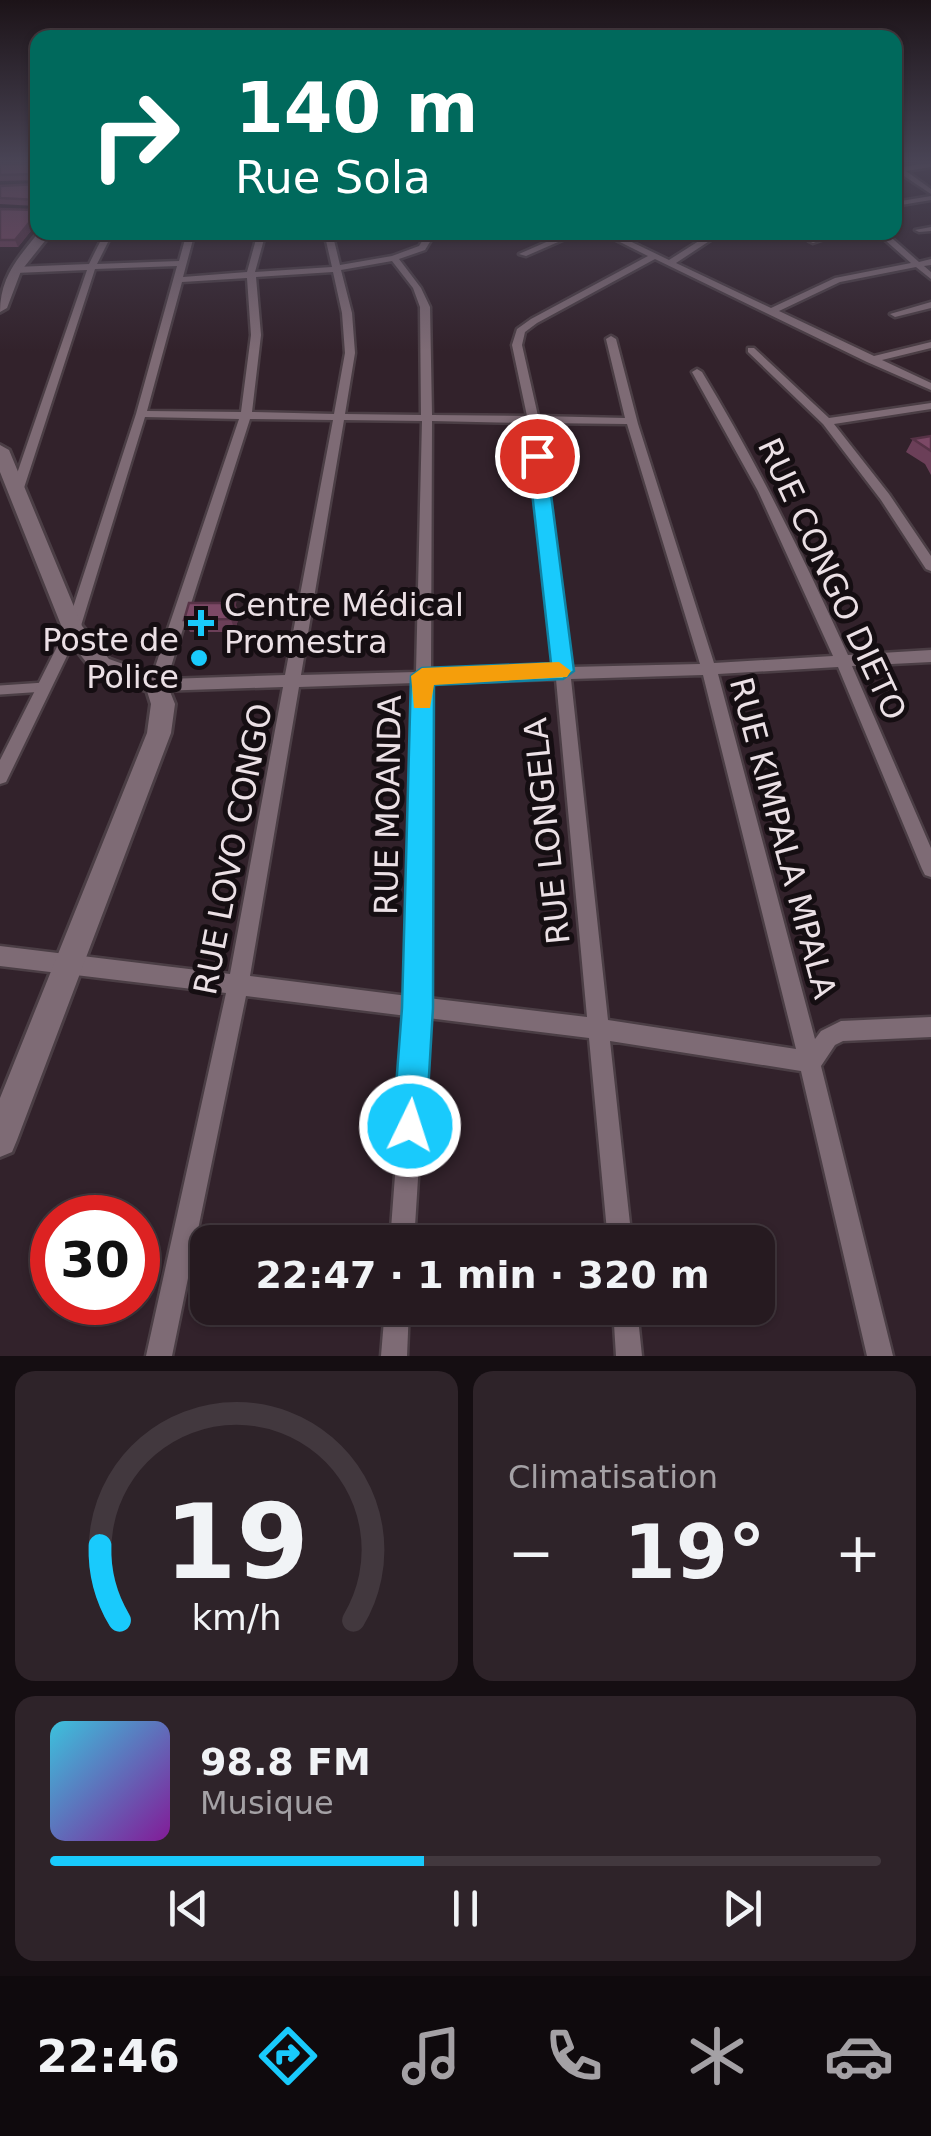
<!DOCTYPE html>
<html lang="fr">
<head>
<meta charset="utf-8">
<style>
	body { margin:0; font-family:"DejaVu Sans",sans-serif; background:#2e2329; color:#f1f3f6; height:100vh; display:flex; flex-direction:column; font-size:38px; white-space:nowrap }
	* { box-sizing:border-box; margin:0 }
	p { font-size:32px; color:#a4a1a5 }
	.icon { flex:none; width:55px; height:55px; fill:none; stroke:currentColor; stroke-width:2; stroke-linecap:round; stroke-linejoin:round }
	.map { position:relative; height:1356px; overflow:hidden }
	.details { display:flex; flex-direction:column; gap:15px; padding:15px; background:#150e12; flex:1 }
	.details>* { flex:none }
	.guide { position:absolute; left:30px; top:30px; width:872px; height:210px; border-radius:20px; box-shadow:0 2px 8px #0004,0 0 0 2px #42383e; background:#00695c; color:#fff; overflow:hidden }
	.speed { position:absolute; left:30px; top:1195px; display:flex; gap:20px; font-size:50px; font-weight:700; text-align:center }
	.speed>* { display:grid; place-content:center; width:130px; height:130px; border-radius:50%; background:#261a20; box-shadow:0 2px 8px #0004,0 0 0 2px #42383e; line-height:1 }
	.speed .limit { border:15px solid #d22; background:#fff; color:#111 }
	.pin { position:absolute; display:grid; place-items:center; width:85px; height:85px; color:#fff; margin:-42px; border:5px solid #fff; border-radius:50%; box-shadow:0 2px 10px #0007 }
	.me { position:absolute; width:110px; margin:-55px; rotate:4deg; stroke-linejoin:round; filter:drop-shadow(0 0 8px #0008) }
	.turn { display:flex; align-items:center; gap:35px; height:210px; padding:0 40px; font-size:45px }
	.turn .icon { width:130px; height:130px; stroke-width:2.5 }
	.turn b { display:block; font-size:70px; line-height:85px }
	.big { font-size:75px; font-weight:700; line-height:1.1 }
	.details .widget { flex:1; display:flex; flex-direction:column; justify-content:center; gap:15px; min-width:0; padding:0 35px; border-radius:20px; background:#2e2329 }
	.details .dial { align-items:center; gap:0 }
	.dial svg { height:260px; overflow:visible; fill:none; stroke:#42383e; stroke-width:7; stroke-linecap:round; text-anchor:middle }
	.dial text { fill:#f1f3f6; stroke:none }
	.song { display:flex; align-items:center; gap:30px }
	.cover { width:120px; height:120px; border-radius:15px; background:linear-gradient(135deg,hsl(190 70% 55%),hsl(290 70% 35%)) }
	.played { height:10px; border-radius:5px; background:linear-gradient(90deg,#19cafc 45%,#42383e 45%) }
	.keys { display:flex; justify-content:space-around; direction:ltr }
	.heat { display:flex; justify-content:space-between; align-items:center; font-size:55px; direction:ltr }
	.details .tiles { flex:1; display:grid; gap:15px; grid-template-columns:1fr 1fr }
	.widget:last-child { grid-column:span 2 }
	.trip { position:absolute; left:190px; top:1225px; width:585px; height:100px; border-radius:20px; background:#261a20; box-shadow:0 2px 8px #0004,0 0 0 2px #42383e; font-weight:700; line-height:100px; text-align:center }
	.dock { display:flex; height:160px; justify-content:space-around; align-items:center; background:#0f0a0d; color:#a4a1a5 }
	.dock .icon { width:70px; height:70px }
	.dock .current { color:#19cafc }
	.dock b { font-size:45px; color:#f1f3f6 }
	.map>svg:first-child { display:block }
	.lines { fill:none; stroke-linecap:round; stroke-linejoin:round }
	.lane-far1-casing { stroke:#4b3e45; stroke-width:11 }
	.lane-casing { stroke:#4b3e45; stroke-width:14 }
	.street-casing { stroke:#4b3e45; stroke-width:5 }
	.secondary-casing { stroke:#4b3e45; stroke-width:6 }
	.lane-far1 { stroke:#7e6b75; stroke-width:6 }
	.lane { stroke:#7e6b75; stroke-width:9 }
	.street { fill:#7e6b75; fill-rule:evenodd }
	.secondary { fill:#7e6b75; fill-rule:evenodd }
	.wall { fill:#6b3f58 }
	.shaded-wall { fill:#573347 }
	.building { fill:#7c4966; stroke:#573347; stroke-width:2.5 }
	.route { fill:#19cafc; stroke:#1083a4; stroke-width:2.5 }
	.slow { fill:#f59e0b }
	.poi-dot { fill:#19cafc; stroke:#150e12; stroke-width:4 }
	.labels { text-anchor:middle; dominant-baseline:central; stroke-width:10; stroke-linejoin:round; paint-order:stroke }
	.street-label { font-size:32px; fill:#ebe0e5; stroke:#150e12 }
	.poi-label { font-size:32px; fill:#ebe0e5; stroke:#150e12; text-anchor:start }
</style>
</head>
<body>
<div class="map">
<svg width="931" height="1356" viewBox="0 0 931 1356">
	<rect width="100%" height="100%" fill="#32222b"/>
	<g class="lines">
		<g class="lane-far1-casing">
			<path id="lane-far1" d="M 22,689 L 45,687"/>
		</g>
		<g class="lane-casing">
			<path id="lane" d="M 0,690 L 45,687"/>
		</g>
		<g class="street-casing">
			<g id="street">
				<path d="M 931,163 L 931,167 L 906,171 L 931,189 L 931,194 L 898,172 L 895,172 L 895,164 L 901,167 Z"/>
				<path d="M 931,196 L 931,200 L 895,206 L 895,202 Z"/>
				<path d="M 931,227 L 931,231 L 919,232 L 915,230 Z"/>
				<path d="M 105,232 L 113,232 L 97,264 L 179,261 L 187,232 L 195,232 L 183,277 L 247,272 L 258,232 L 266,232 L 255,272 L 332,267 L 324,232 L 332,232 L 340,265 L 392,256 L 419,246 L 428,232 L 436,232 L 425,250 L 399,259 L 421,288 L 430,307 L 432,415 L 527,416 L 512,345 L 517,329 L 531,319 L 648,256 L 600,232 L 611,232 L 669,260 L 713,232 L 723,232 L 676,263 L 771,308 L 835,278 L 911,263 L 876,232 L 885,232 L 919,262 L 931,259 L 931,265 L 924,266 L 931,272 L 931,279 L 916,267 L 840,282 L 779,311 L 874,356 L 931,342 L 931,348 L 882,360 L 931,383 L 931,390 L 867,362 L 655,259 L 537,323 L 525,332 L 522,345 L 538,416 L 625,418 L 606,339 L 611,336 L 616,339 L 638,424 L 714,663 L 833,656 L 758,491 L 692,372 L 697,369 L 702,372 C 757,463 804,558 848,655 L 931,650 L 931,662 L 852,666 L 931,848 L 931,877 L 925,875 L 922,869 L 838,667 L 718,674 L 815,1039 L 821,1031 L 841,1021 L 931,1017 L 931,1037 L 843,1041 L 835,1045 L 821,1066 L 893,1356 L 867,1356 L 801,1071 L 610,1041 L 632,1242 L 608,1242 L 589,1038 L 428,1018 L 414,1242 L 390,1242 L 407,1016 L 246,996 L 172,1356 L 146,1356 L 226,993 L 0,966 L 0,946 L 230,974 L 283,687 L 157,691 L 152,689 L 149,685 L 239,419 L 145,417 L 80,629 L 6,782 L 0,784 L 0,760 L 66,629 L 136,414 L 177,266 L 95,269 L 22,494 L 16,498 L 10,494 L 87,270 L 15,273 L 11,270 L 15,267 L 89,264 ZM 392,261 L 413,288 L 420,307 L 421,415 L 345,414 L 355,353 L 352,313 L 341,270 ZM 333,272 L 342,313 L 345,353 L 334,414 L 252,412 L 261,335 L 256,277 ZM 247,278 L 251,335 L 241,412 L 147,411 L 182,282 ZM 250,419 L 333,420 L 285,675 L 167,679 ZM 344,420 L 422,421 L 416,672 L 301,675 ZM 432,421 L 528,423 L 555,668 L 431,671 ZM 539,423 L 627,424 L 700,664 L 570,667 ZM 703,675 L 796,1049 L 608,1020 L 571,679 ZM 556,679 L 587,1017 L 428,998 L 431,683 ZM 415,683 L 408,996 L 250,976 L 299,687 Z"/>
				<path d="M 569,232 L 581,232 L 526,256 L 519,254 Z"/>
				<path d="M 831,232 L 844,232 L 813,243 L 809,241 Z"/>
				<path d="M 931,302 L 931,308 L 895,317 L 890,314 Z"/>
				<path d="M 748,348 L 754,348 L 829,418 L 931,403 L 931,409 L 834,424 L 889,494 L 931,556 L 931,571 L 926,569 L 881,500 L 823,424 L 748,352 Z"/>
				<path d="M 385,1308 L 409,1308 L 407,1356 L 381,1356 Z"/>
				<path d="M 613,1308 L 637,1308 L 642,1356 L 616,1356 Z"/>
			</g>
		</g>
		<g class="secondary-casing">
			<g id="secondary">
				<path d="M 39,232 L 52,232 L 21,271 L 7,308 L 0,312 C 0,277 18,258 39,232 Z"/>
				<path d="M 0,445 L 9,450 L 82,626 L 109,659 L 165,679 L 175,704 L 171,733 L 17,1140 L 12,1152 L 0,1157 L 0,1098 L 147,733 L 151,704 L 147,691 L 93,671 L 65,635 L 0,472 Z"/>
			</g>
		</g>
		<use href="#lane-far1" class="lane-far1"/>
		<use href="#lane" class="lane"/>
		<use href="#street" class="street"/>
		<use href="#secondary" class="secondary"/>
	</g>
	<g class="wall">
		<path d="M 0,164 L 36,164 L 37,180 L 0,181 Z"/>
		<path d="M 38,184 L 38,222 L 18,247 L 0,247 L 0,209 L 35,210 L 36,206 L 0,204 L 0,186 Z"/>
		<path d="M 931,436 L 931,475 L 925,464 L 906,452 L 913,439 Z"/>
		<path d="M 235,603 L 239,615 L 235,632 L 190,632 L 184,620 Z"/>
	</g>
	<g class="shaded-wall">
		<path d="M 38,212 L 38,222 L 18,247 L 15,240 Z"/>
		<path d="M 235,603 L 239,615 L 235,632 L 231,619 Z"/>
	</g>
	<g class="building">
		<path d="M 36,161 L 38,181 L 36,174 L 0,175 L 0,164 L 36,164 Z"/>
		<path d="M 38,184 L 38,200 L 0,198 L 0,186 Z"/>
		<path d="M 38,202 L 38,212 L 15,240 L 0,240 L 0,209 L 35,210 Z"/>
		<path d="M 931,436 L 931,451 L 913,439 Z"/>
		<path d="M 189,603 L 235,603 L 231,619 L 184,620 Z"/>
	</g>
	<linearGradient id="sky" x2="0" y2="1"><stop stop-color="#1c1318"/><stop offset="0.46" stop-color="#494455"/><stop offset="1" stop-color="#494455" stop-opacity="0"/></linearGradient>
	<rect width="931" height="351" fill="url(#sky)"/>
	<path class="route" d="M 537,450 L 546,456 L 574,671 L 563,679 L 434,685 L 433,1008 L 426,1126 L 422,1137 L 410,1142 L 398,1137 L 393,1126 L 402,1008 L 411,676 L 422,668 L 551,663 L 528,456 Z"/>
	<path class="slow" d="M 559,662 L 571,671 L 567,677 L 434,685 L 430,708 L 414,708 L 411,676 L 422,668 Z"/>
	<g class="poi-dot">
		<path d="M196 608h10v10h10v10h-10v10h-10v-10h-10v-10h10z"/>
		<circle cx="199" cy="658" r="10"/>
	</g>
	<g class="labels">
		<g class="street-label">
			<text transform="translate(832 579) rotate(65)">RUE CONGO DIETO</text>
			<text transform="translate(388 805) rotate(-89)">RUE MOANDA</text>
			<text transform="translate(547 831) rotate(-96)">RUE LONGELA</text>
			<text transform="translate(783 838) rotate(75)">RUE KIMPALA MPALA</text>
			<text transform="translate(233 849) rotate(-79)">RUE LOVO CONGO</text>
		</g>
		<g class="poi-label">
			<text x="224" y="605">Centre Médical<tspan x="224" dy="37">Promestra</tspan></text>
			<text x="179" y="640" text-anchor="end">Poste de<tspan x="179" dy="37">Police</tspan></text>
		</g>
	</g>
</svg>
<div class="speed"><div class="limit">30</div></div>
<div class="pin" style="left:537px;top:456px;background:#d93025"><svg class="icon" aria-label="arrive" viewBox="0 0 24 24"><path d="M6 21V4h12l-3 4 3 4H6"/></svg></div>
<svg class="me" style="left:410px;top:1126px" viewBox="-20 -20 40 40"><circle r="17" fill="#19cafc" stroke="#fff" stroke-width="3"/><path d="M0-11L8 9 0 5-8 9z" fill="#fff"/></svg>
<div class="trip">22:47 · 1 min · 320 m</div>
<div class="guide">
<div class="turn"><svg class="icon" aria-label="right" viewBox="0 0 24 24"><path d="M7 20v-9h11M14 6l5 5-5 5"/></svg><div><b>140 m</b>Rue Sola</div></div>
</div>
</div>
<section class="details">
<div class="tiles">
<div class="widget dial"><svg viewBox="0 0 100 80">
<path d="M14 69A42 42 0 1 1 86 69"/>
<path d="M14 69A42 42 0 0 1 8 46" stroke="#19cafc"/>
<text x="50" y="56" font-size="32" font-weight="700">19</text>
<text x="50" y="72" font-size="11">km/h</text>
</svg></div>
<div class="widget"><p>Climatisation</p>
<div class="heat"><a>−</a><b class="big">19°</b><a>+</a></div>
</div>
<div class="widget">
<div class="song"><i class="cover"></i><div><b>98.8 FM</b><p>Musique</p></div></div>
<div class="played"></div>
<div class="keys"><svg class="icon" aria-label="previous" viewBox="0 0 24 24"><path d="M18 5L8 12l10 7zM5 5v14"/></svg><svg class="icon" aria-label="pause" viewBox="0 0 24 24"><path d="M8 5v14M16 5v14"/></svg><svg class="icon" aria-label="next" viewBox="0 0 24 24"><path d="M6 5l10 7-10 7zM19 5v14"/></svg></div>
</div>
</div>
</section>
<nav class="dock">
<b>22:46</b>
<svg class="icon current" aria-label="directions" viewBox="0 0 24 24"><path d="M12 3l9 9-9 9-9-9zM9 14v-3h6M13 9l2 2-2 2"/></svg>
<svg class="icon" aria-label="music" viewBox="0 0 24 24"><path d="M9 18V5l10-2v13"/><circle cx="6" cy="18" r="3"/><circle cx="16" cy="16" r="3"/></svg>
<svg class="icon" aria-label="phone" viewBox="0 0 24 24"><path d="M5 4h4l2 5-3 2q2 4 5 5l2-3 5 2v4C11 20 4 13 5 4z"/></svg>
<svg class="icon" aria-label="climate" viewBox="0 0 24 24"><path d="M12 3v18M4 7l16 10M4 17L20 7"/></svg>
<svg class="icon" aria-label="car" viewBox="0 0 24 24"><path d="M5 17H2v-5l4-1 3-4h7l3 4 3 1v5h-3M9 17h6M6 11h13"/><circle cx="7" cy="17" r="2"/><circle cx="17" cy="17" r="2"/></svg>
</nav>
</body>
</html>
